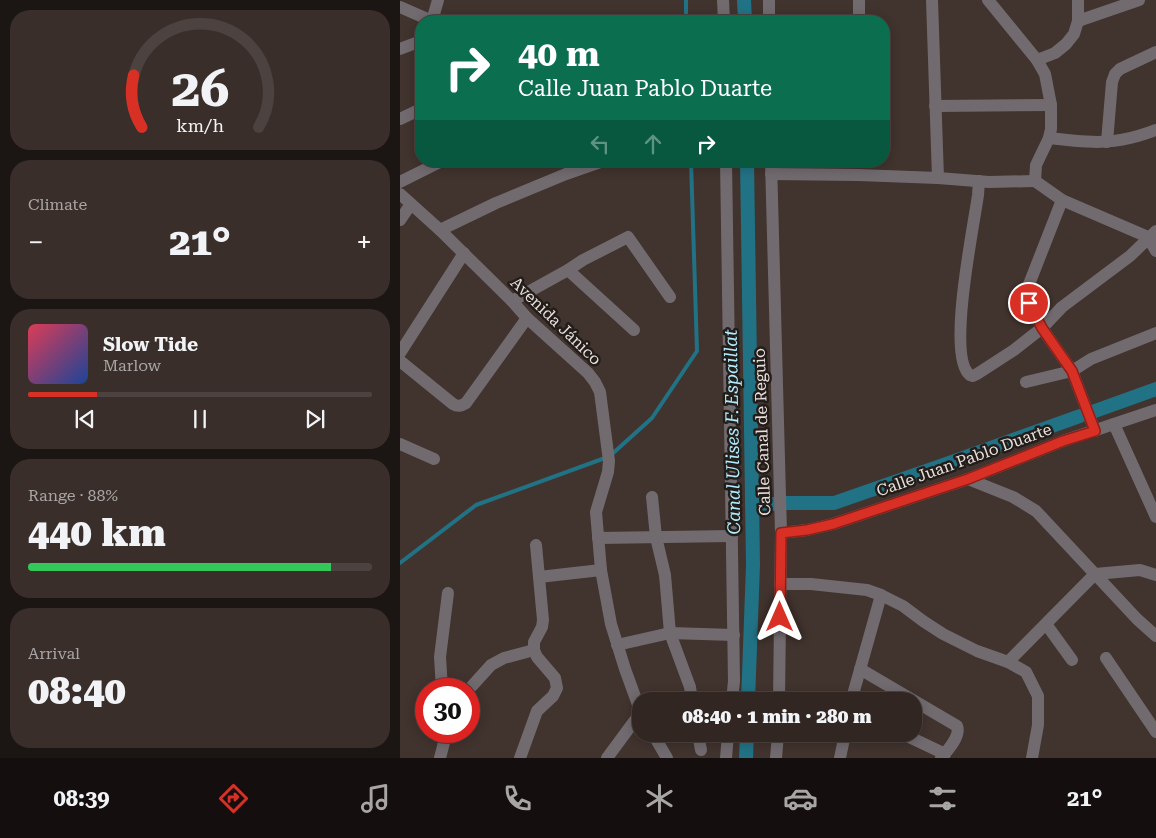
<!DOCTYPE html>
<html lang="en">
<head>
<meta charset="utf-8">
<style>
	body { margin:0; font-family:"Roboto Serif",serif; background:#392e2a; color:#f1f3f6; height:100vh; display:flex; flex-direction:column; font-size:19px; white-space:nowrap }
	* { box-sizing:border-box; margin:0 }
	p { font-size:16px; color:#a8a5a5 }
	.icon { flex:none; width:28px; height:28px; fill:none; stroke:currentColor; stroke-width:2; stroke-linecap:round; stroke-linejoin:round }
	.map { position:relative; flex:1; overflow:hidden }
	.drawer { display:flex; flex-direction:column; gap:10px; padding:10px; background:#1b1513; width:400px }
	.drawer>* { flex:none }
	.banner { position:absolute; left:15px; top:15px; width:475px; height:152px; border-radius:20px; box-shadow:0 2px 12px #0003,0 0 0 1px #4c4340; background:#0b6e4f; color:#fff; overflow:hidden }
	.speed { position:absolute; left:15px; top:678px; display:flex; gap:10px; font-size:25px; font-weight:700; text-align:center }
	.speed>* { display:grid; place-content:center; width:65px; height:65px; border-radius:50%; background:#312622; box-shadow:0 2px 12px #0003,0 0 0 1px #4c4340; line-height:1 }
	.speed .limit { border:8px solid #d22; background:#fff; color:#111 }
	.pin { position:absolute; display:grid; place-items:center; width:42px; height:42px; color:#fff; margin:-21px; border:2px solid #fff; border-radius:50%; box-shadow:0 1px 5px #0007 }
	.me { position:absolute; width:55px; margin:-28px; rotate:0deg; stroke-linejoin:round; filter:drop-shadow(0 0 4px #0008) }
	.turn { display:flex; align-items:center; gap:18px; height:105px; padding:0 20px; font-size:22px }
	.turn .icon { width:65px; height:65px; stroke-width:2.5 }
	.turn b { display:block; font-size:35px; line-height:42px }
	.lanes { display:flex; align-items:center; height:48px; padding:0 20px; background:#0003; justify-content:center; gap:25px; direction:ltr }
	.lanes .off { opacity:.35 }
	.big { font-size:38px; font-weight:800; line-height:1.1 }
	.drawer .widget { flex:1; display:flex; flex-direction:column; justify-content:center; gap:8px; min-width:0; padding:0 18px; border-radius:20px; background:#392e2a }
	.drawer .dial { align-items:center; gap:0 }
	.dial svg { height:130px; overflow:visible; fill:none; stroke:#4c4340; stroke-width:7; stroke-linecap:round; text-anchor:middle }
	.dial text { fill:#f1f3f6; stroke:none }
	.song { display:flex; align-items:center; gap:15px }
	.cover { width:60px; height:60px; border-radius:8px; background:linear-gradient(135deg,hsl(350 70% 55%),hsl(220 70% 35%)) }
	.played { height:5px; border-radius:2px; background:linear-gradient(90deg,#d93025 20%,#4c4340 20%) }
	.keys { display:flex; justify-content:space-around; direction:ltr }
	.heat { display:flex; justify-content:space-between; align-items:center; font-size:28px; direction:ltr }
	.charge { height:8px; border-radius:4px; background:linear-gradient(90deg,#34c759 88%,#4c4340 0) }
	.trip { position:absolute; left:232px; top:692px; width:290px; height:50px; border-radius:20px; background:#312622; box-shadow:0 2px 12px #0003,0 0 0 1px #4c4340; font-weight:800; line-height:50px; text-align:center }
	.tabs { display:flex; height:80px; justify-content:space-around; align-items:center; background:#140f0e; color:#a8a5a5 }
	.tabs .icon { width:35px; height:35px }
	.tabs .on { color:#d93025 }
	.tabs b { font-size:22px; color:#f1f3f6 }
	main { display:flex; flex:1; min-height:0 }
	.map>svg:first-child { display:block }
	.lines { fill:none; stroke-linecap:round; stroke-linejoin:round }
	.stream { stroke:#227285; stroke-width:4 }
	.canal { stroke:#227285; stroke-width:14 }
	.street { stroke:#716b70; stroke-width:12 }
	.route-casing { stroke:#8d1f18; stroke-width:12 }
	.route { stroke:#d93025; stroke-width:9 }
	.labels { text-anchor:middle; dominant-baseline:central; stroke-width:5; stroke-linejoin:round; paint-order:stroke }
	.street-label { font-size:16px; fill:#e9e0dd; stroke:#231d1a }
	.water-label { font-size:18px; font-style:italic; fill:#b0edff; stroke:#231d1a }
</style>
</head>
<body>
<main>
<section class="drawer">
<div class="widget dial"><svg viewBox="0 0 100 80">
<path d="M14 69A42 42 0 1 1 86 69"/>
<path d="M14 69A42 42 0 0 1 9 37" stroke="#d93025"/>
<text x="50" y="56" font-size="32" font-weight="700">26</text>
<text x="50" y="72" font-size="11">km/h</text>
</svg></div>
<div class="widget"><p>Climate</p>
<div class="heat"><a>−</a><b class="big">21°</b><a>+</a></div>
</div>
<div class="widget">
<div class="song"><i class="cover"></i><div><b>Slow Tide</b><p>Marlow</p></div></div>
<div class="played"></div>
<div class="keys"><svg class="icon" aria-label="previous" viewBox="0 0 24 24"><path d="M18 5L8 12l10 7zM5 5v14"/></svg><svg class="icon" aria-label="pause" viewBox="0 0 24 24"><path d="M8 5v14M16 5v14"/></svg><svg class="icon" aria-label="next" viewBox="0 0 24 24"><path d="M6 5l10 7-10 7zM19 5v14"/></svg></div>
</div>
<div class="widget"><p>Range · 88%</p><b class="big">440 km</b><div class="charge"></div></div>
<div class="widget"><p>Arrival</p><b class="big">08:40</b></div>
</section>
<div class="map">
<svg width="756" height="758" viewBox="0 0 756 758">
	<rect width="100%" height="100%" fill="#41332e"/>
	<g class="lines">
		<g class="stream">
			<path d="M 286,0 L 286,21"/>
			<path d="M 211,455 L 252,418 L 297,351 L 291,161"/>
			<path d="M 0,563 L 76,505 L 205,458"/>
		</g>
		<g class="canal">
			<path d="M 344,0 L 345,21"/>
			<path d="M 347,161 L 353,565 L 348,701"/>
			<path d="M 695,411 L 756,389"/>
			<path d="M 386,503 L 434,503 L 546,464 L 680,416"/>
			<path d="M 352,504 L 373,504"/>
			<path d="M 346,758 L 347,734"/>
		</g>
		<g class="street">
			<path d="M 323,0 L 324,21"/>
			<path d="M 369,0 L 369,21"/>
			<path d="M 532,0 L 538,178"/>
			<path d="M 588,0 L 637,60 L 645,74 L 651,105 L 651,129 L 649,138 L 636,165 L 635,181 L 662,200 L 748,237 L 756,251"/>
			<path d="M 0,7 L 32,21"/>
			<path d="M 32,21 L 38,0"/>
			<path d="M 459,21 L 459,0"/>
			<path d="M 678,21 L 739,0"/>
			<path d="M 0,49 L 21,41"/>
			<path d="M 637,60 L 655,53 L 666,44 L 674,34 L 678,21 L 678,0"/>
			<path d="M 535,106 L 651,105"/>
			<path d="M 0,119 L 21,109"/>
			<path d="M 649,138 C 676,141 703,145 730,138 C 739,136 747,133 756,130"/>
			<path d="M 707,142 L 712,82 L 715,74 L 720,69 L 756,52"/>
			<path d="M 326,161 L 334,681 L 332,701"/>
			<path d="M 371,161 L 381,533 L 379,701"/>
			<path d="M 371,174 L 458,175 L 538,178 L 589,182 L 635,181"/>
			<path d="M 579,181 L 578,195 C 574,225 546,358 570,375 L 573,376 L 577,374 L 614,350 L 642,328 L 662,307 L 730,256 L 756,231"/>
			<path d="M 0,182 L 42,161"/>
			<path d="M 0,194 L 40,230 L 112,301 L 127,318 L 188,373 L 195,382 L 200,392 L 209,461 L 208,472 L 196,512 L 201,570 L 211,624 L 225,669 L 241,713"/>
			<path d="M 662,200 L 626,292 L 629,303 L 642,328 L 672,371 L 695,431"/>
			<path d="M 0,220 L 11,204"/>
			<path d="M 40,230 L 96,203 L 166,174 L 203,161"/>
			<path d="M 168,270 L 234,330"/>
			<path d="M 112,301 L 168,270 L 183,260 L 228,237 L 270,297"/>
			<path d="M 0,353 L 64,253"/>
			<path d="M 0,361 L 53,404 C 58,407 61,406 66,403 L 127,318"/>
			<path d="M 626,382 L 672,371 L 691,359 L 756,333"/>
			<path d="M 714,424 L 756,517"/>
			<path d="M 0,444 L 34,459"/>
			<path d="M 568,479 L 613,497 L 636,511 L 737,619 L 756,636"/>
			<path d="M 252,497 L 256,537 L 265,575 L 270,633 L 290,687 L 292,701"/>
			<path d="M 381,533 L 407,530 L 433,524 L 568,479 L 663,441 L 756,410"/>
			<path d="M 198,538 L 332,536"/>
			<path d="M 139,577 L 201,570"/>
			<path d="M 380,584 L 411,584 L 467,590 L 481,595 L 503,606 L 523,621 L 543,634 L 577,651 L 608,662 L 626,672 L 638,696 L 638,725 L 632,758"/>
			<path d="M 646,624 L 672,660"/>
			<path d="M 217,645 L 270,633 L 334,635"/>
			<path d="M 706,658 L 756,732"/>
			<path d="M 608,662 L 695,574 L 740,570 L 756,575"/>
			<path d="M 460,669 L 557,726 C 561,736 548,750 541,758"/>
			<path d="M 72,686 L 91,665 L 104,658 L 134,650"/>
			<path d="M 42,689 L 40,657 L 48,593"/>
			<path d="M 452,701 L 454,691 L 481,595"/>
			<path d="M 253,734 L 267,758"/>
			<path d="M 298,734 L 301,750"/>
			<path d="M 503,734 L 545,754"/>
			<path d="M 40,758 L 47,731"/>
			<path d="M 120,758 L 137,711 L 153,696 L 157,688 L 155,678 L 137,657 L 134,650 L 134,642 L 142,627 L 143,620 L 136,545"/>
			<path d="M 207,758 L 241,712"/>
			<path d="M 326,758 L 328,734"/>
			<path d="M 376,758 L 378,734"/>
			<path d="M 440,758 L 445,734"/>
		</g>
	</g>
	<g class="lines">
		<g class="route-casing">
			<path id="route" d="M 380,617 L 381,533 L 407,530 L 433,524 L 568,479 L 663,441 L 695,431 L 672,371 L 642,328 L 629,303"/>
		</g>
		<use href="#route" class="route"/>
	</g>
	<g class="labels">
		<g class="street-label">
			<text transform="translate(156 321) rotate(44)">Avenida Jánico</text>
			<text transform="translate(362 432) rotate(-92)">Calle Canal de Reguio</text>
			<text transform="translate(564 460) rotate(-20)">Calle Juan Pablo Duarte</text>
		</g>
		<g class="water-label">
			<text transform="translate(332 432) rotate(-91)">Canal Ulises F. Espaillat</text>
		</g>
	</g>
</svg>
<div class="speed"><div class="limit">30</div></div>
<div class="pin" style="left:629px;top:303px;background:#d93025"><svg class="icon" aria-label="arrive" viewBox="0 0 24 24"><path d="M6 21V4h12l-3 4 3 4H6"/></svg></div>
<svg class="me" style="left:380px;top:617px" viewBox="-20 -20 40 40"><path d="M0-17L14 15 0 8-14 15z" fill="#d93025" stroke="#fff" stroke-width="4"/></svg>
<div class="trip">08:40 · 1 min · 280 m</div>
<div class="banner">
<div class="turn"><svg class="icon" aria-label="right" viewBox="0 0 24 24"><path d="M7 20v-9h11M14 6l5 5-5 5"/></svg><div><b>40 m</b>Calle Juan Pablo Duarte</div></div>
<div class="lanes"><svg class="icon off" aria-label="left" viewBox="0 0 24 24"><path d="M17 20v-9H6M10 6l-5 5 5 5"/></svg><svg class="icon off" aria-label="ahead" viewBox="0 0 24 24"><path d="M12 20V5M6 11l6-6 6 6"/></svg><svg class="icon" aria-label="right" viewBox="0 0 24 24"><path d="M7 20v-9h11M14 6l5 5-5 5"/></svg></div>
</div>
</div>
</main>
<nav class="tabs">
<b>08:39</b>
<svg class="icon on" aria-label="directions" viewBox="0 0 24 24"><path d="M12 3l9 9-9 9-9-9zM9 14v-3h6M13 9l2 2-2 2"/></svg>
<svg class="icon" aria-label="music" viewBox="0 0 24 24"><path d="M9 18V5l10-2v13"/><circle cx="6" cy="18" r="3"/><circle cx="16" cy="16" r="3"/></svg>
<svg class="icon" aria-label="phone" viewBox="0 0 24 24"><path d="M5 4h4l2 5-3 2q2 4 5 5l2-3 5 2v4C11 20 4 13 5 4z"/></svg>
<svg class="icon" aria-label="climate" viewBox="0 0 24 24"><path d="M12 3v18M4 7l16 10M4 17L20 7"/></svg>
<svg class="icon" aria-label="car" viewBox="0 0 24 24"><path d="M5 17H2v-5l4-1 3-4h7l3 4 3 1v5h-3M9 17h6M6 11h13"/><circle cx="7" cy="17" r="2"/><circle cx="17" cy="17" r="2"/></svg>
<svg class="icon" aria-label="filters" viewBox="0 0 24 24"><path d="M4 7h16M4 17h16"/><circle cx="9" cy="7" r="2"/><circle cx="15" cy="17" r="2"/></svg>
<b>21°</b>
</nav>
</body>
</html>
